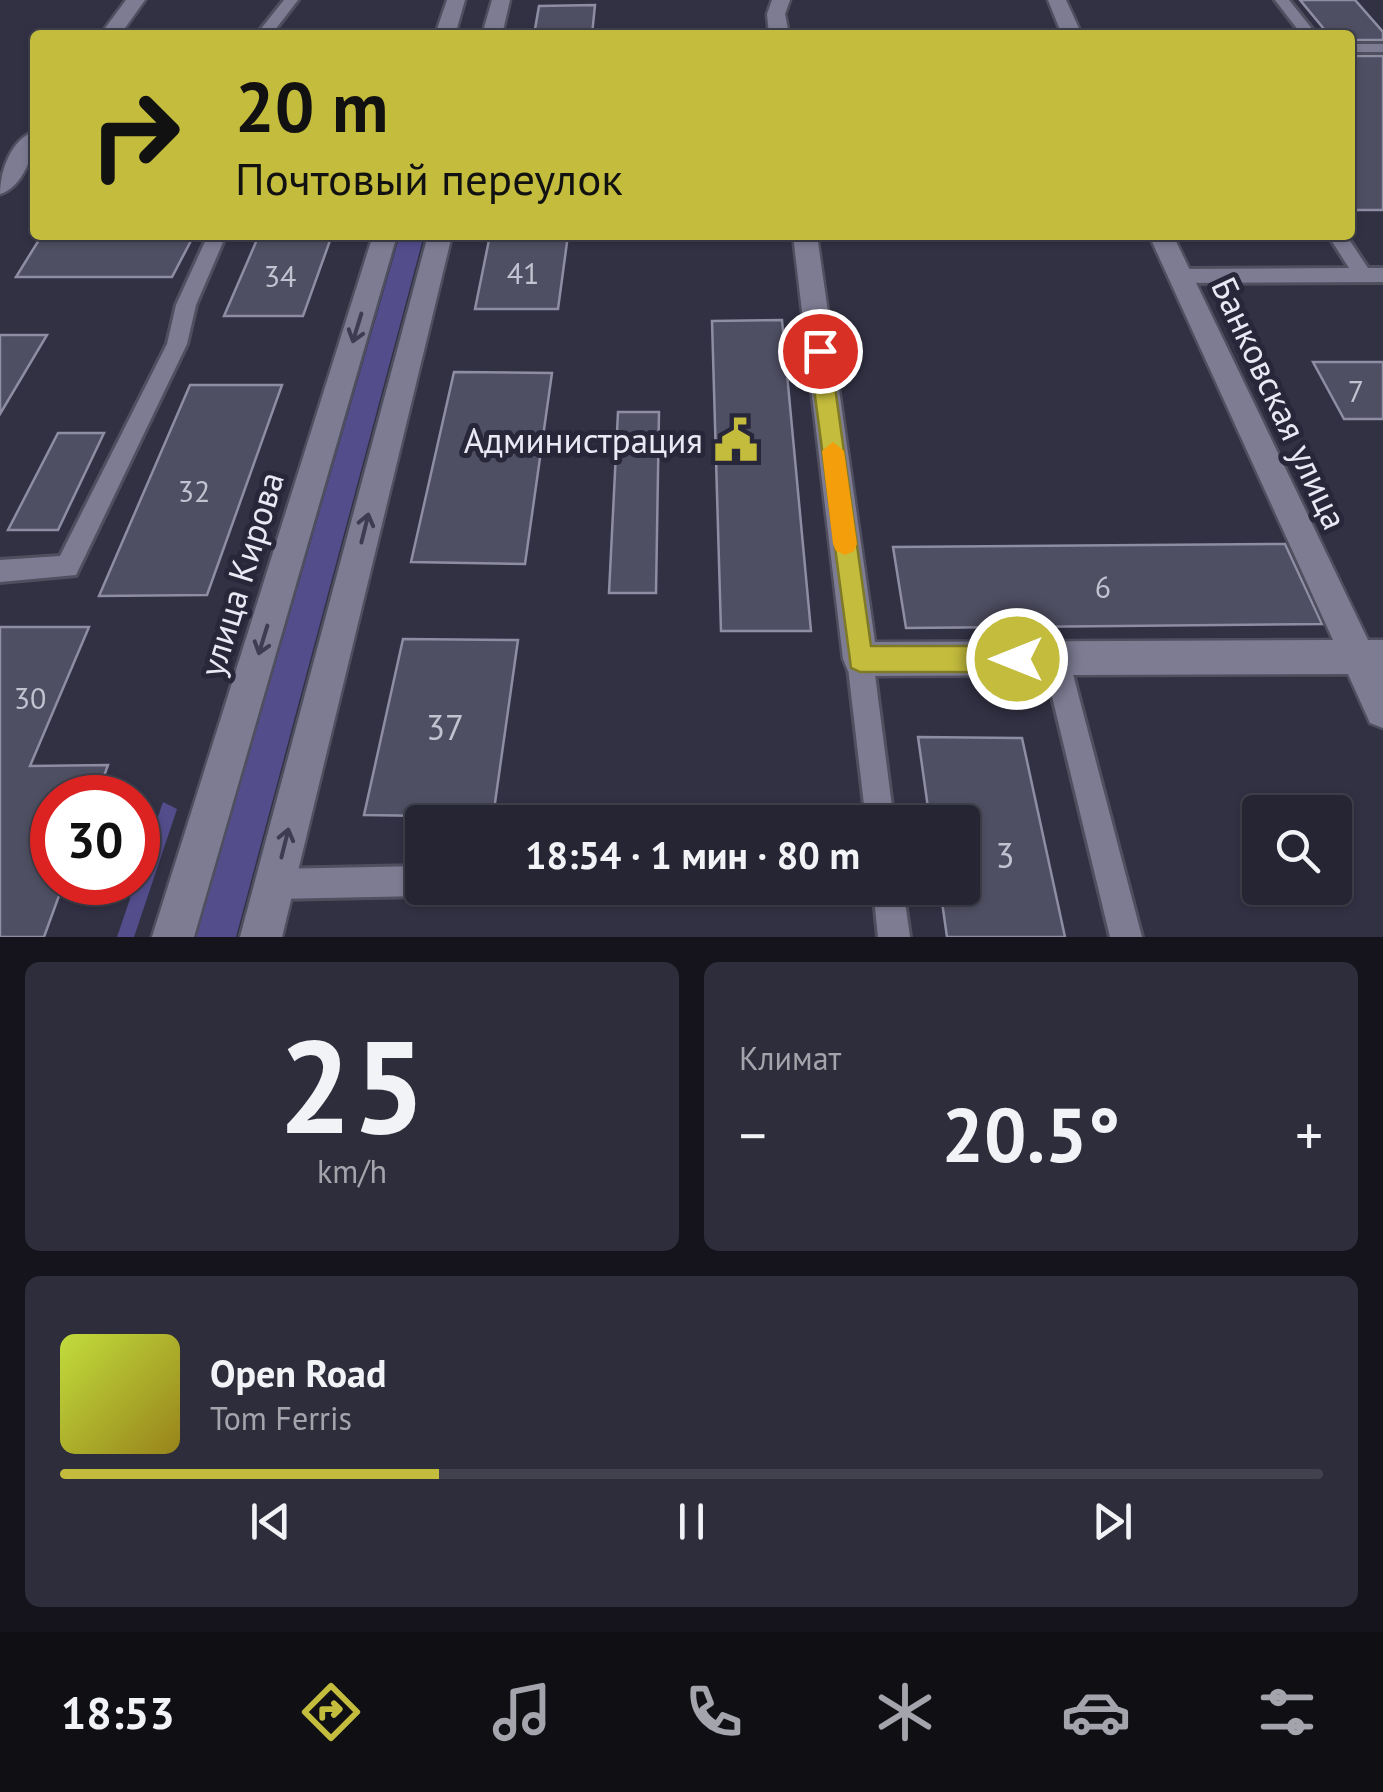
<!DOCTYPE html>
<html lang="ru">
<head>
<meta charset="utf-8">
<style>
	body { margin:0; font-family:"PT Sans",sans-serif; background:#2e2d3b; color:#f1f3f6; height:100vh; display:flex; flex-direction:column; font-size:38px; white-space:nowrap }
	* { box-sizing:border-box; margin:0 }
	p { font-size:32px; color:#a4a5ac }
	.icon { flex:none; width:55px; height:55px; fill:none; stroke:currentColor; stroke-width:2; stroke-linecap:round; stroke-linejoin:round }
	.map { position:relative; height:937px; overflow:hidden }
	.panel { display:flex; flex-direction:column; gap:25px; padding:25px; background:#15141c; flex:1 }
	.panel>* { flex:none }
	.top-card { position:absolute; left:30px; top:30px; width:1325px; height:210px; border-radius:10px; box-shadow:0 2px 8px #0004,0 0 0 2px #42424e; background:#c4bc3d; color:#111; overflow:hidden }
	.controls { position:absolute; left:1242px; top:795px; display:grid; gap:20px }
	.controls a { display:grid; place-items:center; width:110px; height:110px; border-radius:10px; background:#262533; box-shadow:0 2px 8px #0004,0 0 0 2px #42424e; font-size:50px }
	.speed { position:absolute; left:30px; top:775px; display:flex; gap:20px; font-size:50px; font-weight:700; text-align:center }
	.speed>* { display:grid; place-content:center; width:130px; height:130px; border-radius:50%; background:#262533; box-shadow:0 2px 8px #0004,0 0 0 2px #42424e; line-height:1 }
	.speed .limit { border:15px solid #d22; background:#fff; color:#111 }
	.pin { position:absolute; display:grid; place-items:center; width:85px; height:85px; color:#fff; margin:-42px; border:5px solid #fff; border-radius:50%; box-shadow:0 2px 10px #0007 }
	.me { position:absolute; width:110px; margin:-55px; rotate:270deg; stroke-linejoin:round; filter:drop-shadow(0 0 8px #0008) }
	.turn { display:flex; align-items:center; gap:35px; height:210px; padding:0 40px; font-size:45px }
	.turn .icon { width:130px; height:130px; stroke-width:2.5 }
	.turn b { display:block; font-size:70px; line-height:85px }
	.big { font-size:75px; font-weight:700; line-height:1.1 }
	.panel .card { flex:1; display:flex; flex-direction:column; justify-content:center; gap:15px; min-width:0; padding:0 35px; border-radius:15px; background:#2e2d3b }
	.panel .dial { align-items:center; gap:0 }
	.dial b { font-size:130px; line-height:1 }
	.song { display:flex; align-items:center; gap:30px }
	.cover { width:120px; height:120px; border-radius:15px; background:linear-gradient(135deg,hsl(70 70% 55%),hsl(50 70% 35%)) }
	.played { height:10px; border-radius:5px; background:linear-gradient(90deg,#c4bc3d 30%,#42424e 30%) }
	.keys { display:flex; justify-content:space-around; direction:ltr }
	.heat { display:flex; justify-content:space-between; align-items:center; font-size:55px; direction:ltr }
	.panel .tiles { flex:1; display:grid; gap:25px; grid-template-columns:1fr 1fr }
	.card:last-child { grid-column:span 2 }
	.trip { position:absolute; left:405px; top:805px; width:575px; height:100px; border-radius:10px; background:#262533; box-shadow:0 2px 8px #0004,0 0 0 2px #42424e; font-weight:700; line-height:100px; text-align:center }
	.dock { display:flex; height:160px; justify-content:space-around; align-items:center; background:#0f0f14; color:#a4a5ac }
	.dock .icon { width:70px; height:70px }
	.dock .on { color:#c4bc3d }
	.dock b { font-size:45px; color:#f1f3f6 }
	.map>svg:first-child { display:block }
	.green { fill:#534d8c }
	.building { fill:#4f4f63; stroke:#8e8da4; stroke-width:2.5 }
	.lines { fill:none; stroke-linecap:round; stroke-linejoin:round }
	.lane-casing { stroke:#504f5f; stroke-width:6 }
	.street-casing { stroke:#504f5f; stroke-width:5 }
	.secondary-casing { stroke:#504f5f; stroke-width:5 }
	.lane { fill:#7d7c93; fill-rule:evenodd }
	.street { fill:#7d7c93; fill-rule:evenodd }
	.secondary { fill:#7d7c93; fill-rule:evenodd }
	.oneway { stroke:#3d3c50 }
	.route { fill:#c4bc3d; stroke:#7f7a28; stroke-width:2.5 }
	.slow { fill:#f59e0b }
	.labels { text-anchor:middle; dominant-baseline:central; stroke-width:10; stroke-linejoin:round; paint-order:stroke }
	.number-label { font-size:30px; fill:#c2c2d0 }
	.street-label { font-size:35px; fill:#e9e9f5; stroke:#282739 }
	.poi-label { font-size:35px; fill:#e9e9f5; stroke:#282739; text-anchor:end }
	.near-number-label { font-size:35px; fill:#c2c2d0 }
</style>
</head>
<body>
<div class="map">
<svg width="1383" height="937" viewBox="0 0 1383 937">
	<rect width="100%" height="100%" fill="#323144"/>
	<g class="green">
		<path d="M 400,235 L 424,235 L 236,937 L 196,937 Z"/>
		<path d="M 163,802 L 177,809 L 134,937 L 117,937 Z"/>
	</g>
	<g class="building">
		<path d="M 1300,0 L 1355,0 L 1383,32 L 1383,40 L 1350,40 L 1350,35 L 1329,35 Z"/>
		<path d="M 595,5 L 592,35 L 534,35 L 539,6 Z"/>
		<rect x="1350" y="56" width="33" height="154"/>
		<path d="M 42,235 L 194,235 L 172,277 L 16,277 Z"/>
		<path d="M 259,235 L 332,235 L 303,316 L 224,316 Z"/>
		<path d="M 490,235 L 568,235 L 558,309 L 475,309 Z"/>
		<path d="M 782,320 L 811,631 L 721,631 L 712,321 Z"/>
		<path d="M 0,335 L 47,335 L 0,414 Z"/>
		<path d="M 1313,362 L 1383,362 L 1383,419 L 1344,419 Z"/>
		<path d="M 454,372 L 552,373 L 525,564 L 411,562 Z"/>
		<path d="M 190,385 L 282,385 L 207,595 L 99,596 Z"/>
		<path d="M 618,412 L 659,412 L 656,593 L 609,593 Z"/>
		<path d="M 58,433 L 104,433 L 58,530 L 8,530 Z"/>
		<path d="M 1285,544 L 1322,624 L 906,628 L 893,547 Z"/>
		<path d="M 0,627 L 89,627 L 30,766 L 108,765 L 96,798 L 52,798 L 52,882 L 64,882 L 44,937 L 0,937 Z"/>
		<path d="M 403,639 L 518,640 L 493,817 L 364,815 Z"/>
		<path d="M 918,737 L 1022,738 L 1065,937 L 947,937 L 940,888 L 962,888 L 962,822 L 930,822 Z"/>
	</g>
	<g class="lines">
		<g class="lane-casing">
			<g id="lane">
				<path d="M 284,0 L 298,0 L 271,35 L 256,35 Z"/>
				<path d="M 1275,0 L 1289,0 L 1317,35 L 1302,35 Z"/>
				<rect x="1350" y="44" width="33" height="8"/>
				<path d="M 208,235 L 226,235 L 196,305 L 187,344 L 76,575 L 0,582 L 0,560 L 60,556 L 167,344 L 176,305 Z"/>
				<path d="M 1328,235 L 1346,235 L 1368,268 L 1383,268 L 1383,282 L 1179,283 L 1170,276 L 1179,269 L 1349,268 Z"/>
				<path d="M 860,646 L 869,650 L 873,659 L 894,822 L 866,822 L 847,659 L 851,650 Z"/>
				<path d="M 1056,646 L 1065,650 L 1069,659 L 1142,937 L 1110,937 L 1043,659 L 1047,650 Z"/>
				<path d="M 422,866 L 422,888 L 434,888 L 422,896 L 274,899 L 263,895 L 259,884 L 263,873 L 274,869 Z"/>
				<path d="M 873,888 L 903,888 L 910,937 L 878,937 Z"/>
			</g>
		</g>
		<g class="street-casing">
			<g id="street">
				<path d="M 126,0 L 145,0 L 120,35 L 100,35 Z"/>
				<path d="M 772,0 L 790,0 L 785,14 L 789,35 L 769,35 L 767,14 Z"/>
				<path d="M 1048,0 L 1066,0 L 1082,35 L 1062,35 Z"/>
				<path d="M 35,131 C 35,153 23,187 0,194 C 0,171 11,139 35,131 Z"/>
				<path d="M 793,235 L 817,235 L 875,642 L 1333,640 L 1149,235 L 1173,235 L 1368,640 L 1383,640 L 1383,728 L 1370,723 L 1348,674 L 860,676 L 848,671 L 843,659 Z"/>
			</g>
		</g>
		<g class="secondary-casing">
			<g id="secondary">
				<path d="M 447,0 L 465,0 L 455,35 L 435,35 Z"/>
				<path d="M 492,0 L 510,0 L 502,35 L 482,35 Z"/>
				<path d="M 373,235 L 397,235 L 194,937 L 152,937 Z"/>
				<path d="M 428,235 L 452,235 L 282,937 L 240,937 Z"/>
			</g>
		</g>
		<use href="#lane" class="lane"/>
		<use href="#street" class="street"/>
		<use href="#secondary" class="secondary"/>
	</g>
	<defs><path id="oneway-shaft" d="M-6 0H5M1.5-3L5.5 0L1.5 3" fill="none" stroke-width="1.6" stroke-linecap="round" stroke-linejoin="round" transform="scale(2.5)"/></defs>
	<g class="oneway">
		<use href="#oneway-shaft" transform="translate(357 328) rotate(107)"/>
		<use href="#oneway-shaft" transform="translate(365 528) rotate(-76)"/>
		<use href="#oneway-shaft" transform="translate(263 640) rotate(107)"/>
		<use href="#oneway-shaft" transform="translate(285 843) rotate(-76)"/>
	</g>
	<path class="route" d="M 820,343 L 830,351 L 871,646 L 1017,646 L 1026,650 L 1030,659 L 1026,668 L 1017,672 L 860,672 L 851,668 L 809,351 Z"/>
	<path class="slow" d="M 833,442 L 844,451 L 857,544 L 854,551 L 845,555 L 836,551 L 833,544 L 822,451 Z"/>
	<defs>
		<g id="civic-bare" transform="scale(3.45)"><path d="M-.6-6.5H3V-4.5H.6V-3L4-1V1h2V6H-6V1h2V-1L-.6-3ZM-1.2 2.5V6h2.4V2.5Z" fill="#c4bc3d" stroke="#282739" stroke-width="2.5" paint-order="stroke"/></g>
	</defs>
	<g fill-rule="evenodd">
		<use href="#civic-bare" x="736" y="440"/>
	</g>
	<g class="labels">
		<g class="number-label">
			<text x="523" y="272">41</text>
			<text x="280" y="275">34</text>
			<text x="1356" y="390">7</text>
			<text x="194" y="490">32</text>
			<text x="1103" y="586">6</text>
			<text x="30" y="697">30</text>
		</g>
		<g class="street-label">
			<text transform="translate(1280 403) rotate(65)">Банковская улица</text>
			<text transform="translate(241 574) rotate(-73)">улица Кирова</text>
		</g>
		<g class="poi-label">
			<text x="703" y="440">Администрация</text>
		</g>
		<g class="near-number-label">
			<text x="445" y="727">37</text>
			<text x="1005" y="855">3</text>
		</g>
	</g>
</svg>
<div class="controls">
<a><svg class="icon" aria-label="search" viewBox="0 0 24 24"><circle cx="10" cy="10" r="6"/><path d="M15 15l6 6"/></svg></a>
</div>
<div class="speed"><div class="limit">30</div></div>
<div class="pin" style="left:820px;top:351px;background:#d93025"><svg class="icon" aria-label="arrive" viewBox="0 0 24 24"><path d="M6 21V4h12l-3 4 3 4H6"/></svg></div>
<svg class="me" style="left:1017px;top:659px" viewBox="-20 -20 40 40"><circle r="17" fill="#c4bc3d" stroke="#fff" stroke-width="3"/><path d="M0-11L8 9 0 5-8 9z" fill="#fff"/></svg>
<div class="trip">18:54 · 1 мин · 80 m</div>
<div class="top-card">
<div class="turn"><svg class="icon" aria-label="right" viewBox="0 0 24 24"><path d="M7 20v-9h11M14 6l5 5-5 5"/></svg><div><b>20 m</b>Почтовый переулок</div></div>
</div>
</div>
<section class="panel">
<div class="tiles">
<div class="card dial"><b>25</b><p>km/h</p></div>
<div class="card"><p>Климат</p>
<div class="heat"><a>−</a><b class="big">20.5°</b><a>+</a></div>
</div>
<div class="card">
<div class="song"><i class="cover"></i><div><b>Open Road</b><p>Tom Ferris</p></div></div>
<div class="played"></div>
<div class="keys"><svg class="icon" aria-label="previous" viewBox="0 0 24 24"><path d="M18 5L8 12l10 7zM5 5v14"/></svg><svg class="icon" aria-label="pause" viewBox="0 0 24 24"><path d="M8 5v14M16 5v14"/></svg><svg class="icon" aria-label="next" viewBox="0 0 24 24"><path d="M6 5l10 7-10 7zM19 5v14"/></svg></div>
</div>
</div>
</section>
<nav class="dock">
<b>18:53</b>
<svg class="icon on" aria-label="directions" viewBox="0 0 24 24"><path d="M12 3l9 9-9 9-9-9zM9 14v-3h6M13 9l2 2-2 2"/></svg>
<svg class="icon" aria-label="music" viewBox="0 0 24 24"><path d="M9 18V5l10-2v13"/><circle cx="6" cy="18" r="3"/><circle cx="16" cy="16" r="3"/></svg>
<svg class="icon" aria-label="phone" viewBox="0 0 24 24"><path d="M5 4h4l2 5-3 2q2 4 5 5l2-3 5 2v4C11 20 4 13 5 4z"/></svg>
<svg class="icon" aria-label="climate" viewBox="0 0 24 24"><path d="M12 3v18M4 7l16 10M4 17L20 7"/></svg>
<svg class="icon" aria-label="car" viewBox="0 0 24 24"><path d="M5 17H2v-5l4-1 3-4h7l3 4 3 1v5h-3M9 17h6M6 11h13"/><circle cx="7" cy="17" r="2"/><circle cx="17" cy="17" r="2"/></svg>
<svg class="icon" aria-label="filters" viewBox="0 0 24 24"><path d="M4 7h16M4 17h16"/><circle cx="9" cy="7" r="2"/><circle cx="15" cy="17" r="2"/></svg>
</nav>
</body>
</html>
